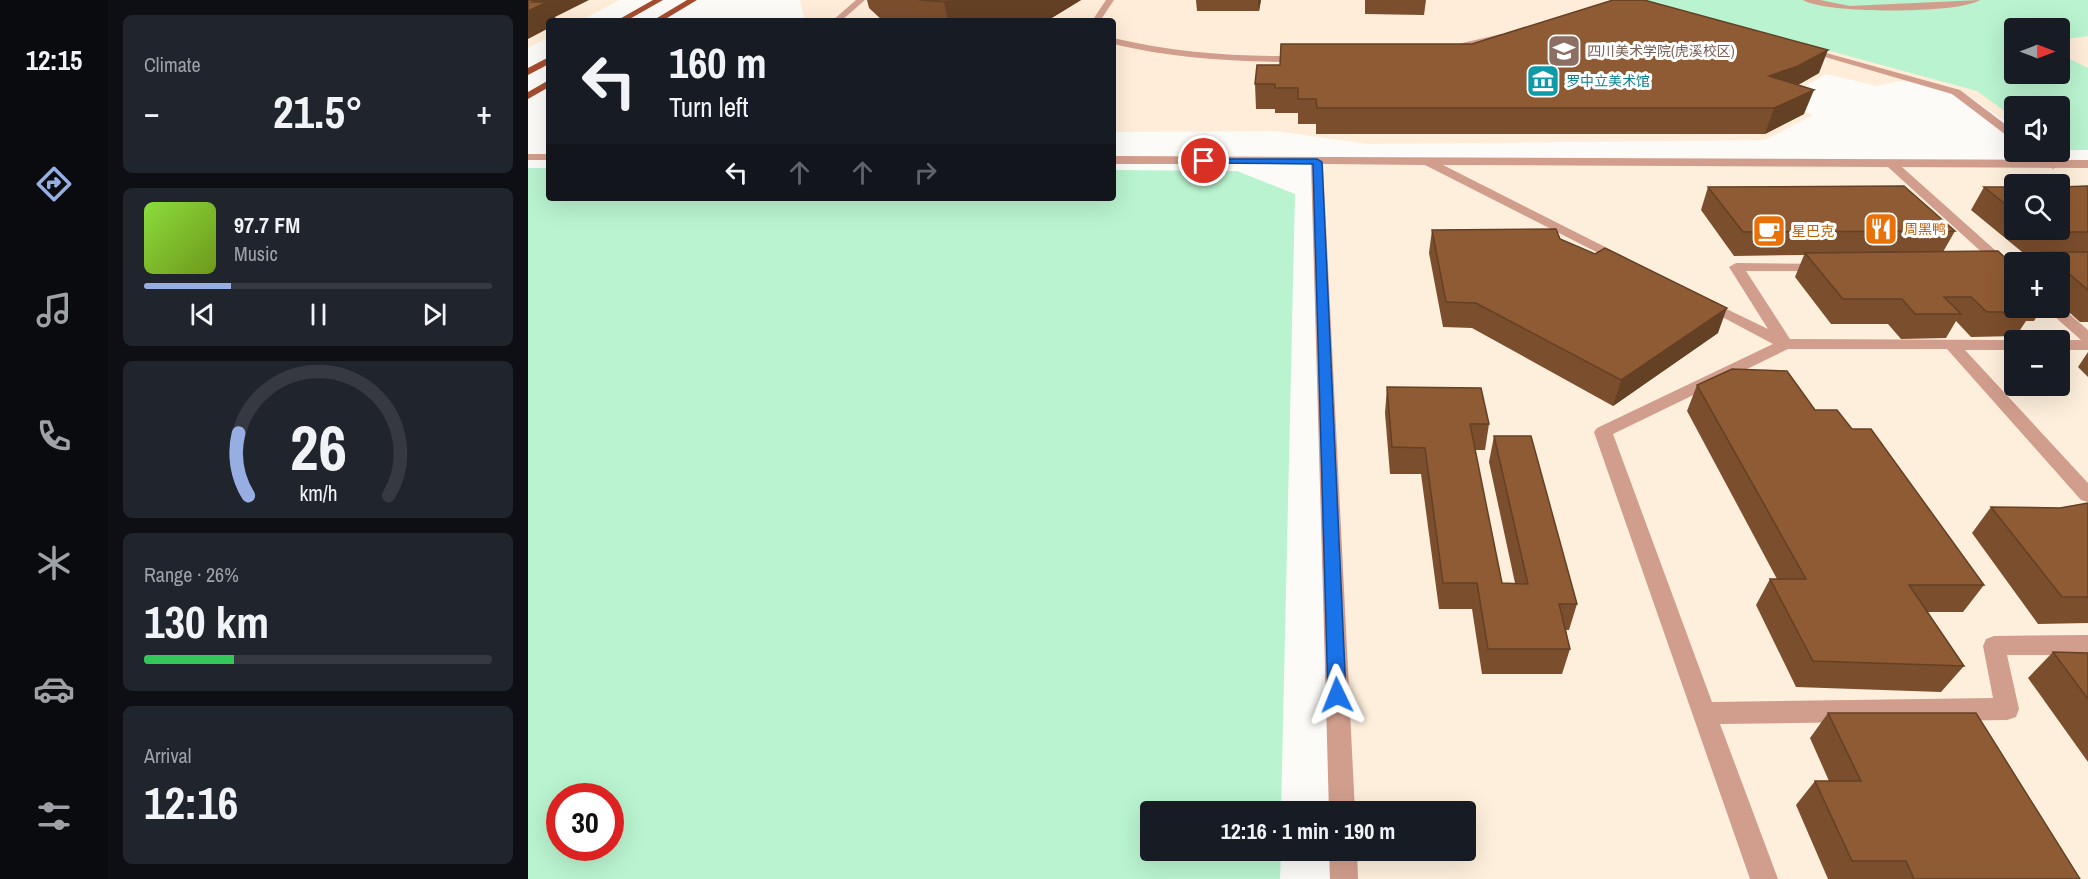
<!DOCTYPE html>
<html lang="en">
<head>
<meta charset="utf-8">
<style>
	body { margin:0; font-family:"Archivo Narrow","Noto Sans SC",sans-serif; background:#20242c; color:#f1f3f6; height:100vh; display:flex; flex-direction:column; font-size:22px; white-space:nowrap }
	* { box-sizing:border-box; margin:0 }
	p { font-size:20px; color:#9ea1a6 }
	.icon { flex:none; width:33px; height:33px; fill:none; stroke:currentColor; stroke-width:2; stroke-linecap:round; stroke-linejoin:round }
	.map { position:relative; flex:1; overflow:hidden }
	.sheet { display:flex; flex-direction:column; gap:15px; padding:15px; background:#0d0f14; width:420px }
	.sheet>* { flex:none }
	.hud { position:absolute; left:18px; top:18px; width:570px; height:183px; border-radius:6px; box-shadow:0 6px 24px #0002; background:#171b24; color:#f1f3f6; overflow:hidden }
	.needle { width:39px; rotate:90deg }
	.fabs { position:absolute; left:1476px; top:18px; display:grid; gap:12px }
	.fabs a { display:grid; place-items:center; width:66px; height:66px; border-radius:6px; background:#171b24; box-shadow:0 6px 24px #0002; font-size:30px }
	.speed { position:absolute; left:18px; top:783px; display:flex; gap:12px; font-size:30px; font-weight:700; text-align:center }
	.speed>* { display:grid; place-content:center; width:78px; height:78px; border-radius:50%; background:#171b24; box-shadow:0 6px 24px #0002; line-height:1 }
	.speed .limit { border:9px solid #d22; background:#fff; color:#111 }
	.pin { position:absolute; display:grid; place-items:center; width:51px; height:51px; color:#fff; margin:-26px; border:3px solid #fff; border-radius:50%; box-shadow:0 2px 6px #0007 }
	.me { position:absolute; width:66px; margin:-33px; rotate:358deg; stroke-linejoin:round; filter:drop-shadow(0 0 4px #0008) }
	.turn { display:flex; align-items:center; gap:21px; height:126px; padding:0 24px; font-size:27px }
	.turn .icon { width:78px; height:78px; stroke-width:2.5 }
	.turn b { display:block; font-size:42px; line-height:51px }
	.lanes { display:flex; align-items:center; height:57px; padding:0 24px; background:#0003; justify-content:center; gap:30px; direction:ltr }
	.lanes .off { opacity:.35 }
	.big { font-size:45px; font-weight:700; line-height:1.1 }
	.sheet .widget { flex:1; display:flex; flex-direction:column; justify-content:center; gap:9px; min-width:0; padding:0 21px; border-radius:9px; background:#20242c }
	.sheet .dial { align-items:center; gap:0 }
	.dial svg { height:156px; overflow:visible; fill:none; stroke:#363941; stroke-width:7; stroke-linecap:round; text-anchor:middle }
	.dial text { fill:#f1f3f6; stroke:none }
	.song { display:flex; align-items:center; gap:18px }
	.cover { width:72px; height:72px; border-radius:9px; background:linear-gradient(135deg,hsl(90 70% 55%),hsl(80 70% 35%)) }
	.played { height:6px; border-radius:3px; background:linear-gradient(90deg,#96aee1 25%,#363941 25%) }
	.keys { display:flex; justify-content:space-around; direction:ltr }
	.heat { display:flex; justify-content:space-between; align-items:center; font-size:33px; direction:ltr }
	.charge { height:9px; border-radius:4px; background:linear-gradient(90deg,#34c759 26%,#363941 0) }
	.trip { position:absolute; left:612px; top:801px; width:336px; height:60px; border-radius:6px; background:#171b24; box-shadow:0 6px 24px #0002; font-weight:700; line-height:60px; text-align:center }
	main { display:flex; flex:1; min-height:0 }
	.menu { display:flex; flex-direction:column; width:108px; justify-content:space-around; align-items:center; background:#090b0e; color:#9ea1a6 }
	.menu .icon { width:42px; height:42px }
	.menu .selected { color:#96aee1 }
	.menu b { font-size:27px; color:#f1f3f6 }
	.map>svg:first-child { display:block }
	.commercial { fill:#feefdc; fill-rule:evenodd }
	.built { fill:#ffedd9; fill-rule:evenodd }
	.green { fill:#b9f3cf; fill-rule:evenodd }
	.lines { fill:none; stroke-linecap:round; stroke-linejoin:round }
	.lane { fill:#d19e8d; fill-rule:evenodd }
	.street { fill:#d19e8d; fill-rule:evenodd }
	.primary { fill:#a54c2f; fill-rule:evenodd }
	.wall { fill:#7b4e2d }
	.shaded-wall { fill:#644024 }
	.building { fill:#8f5b34; stroke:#644024; stroke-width:1.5 }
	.route { fill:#1a73e8; stroke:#114b97; stroke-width:1.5 }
	.labels { text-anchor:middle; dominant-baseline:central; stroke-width:6; stroke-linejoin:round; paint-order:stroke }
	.far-education-label { font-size:14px; fill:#785e54; stroke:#fff; text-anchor:start }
	.far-culture-label { font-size:14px; fill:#0d838f; stroke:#fff; text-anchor:start }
	.far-food-label { font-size:14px; fill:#c56008; stroke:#fff; text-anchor:start }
</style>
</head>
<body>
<main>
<nav class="menu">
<b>12:15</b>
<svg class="icon selected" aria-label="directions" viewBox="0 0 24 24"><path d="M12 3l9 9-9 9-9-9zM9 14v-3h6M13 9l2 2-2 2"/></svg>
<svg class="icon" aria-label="music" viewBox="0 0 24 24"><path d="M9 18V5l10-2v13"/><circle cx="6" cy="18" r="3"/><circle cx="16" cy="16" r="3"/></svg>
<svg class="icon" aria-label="phone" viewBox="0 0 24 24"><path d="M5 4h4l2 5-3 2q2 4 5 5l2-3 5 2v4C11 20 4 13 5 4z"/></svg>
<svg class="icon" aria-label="climate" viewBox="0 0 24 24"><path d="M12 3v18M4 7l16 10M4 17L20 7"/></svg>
<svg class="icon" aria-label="car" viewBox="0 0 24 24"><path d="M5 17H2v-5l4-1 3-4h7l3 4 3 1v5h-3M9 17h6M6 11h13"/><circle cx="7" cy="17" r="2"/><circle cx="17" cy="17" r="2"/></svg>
<svg class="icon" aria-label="filters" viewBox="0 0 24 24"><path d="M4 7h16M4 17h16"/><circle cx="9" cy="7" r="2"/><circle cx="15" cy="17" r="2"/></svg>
</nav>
<section class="sheet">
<div class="widget"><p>Climate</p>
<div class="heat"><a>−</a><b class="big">21.5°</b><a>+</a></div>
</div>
<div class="widget">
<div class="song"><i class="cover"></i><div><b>97.7 FM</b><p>Music</p></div></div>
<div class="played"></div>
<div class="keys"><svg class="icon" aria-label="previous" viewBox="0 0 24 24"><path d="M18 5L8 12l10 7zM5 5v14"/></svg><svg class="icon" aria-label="pause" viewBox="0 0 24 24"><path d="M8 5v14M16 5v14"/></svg><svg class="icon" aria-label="next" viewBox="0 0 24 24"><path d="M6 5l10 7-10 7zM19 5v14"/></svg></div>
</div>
<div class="widget dial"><svg viewBox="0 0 100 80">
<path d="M14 69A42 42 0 1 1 86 69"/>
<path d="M14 69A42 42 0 0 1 9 37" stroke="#96aee1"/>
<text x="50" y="56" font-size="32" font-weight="700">26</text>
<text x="50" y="72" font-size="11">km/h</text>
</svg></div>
<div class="widget"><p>Range · 26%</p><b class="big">130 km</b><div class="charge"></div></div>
<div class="widget"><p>Arrival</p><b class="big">12:16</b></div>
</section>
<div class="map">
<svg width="1560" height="879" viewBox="0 0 1560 879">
	<rect width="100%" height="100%" fill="#fdfbf8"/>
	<path class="commercial" d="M 789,162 L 1560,167 L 1560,879 L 813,879 L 812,851 L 938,850 L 938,812 L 810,811 ZM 1486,184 L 1532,184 L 1532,230 L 1486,230 ZM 1486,262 L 1532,262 L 1532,308 L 1486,308 ZM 1486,340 L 1532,340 L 1532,386 L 1486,386 Z"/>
	<g class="built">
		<path d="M 0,0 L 92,0 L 52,21 L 21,21 L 21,37 L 0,48 Z"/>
		<path d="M 272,0 L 1560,0 L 1560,143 L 1532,106 L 1486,106 L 1486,127 L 1442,97 L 1402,83 L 1370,81 L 1349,86 L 1298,74 L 1251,102 L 1285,115 L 1237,140 L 841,144 L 746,131 L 585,132 L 585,21 L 277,21 ZM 1486,28 L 1532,28 L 1532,74 L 1486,74 Z"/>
	</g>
	<g class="green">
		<path d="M 1115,0 L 1560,0 L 1560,36 L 1532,40 L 1532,28 L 1486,28 L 1486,74 L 1532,74 L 1532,54 L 1560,68 L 1560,150 L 1532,150 L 1532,106 L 1486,106 L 1486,118 L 1449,91 Z"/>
		<path d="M 0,168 L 21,168 L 21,198 L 585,198 L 585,170 L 709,171 L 767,194 L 753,811 L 622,812 L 622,850 L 753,851 L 752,879 L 0,879 ZM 32,796 L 82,796 L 82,848 L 32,848 Z"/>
	</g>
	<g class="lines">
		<g class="lane">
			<path d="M 328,0 L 337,0 L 313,21 L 304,21 Z"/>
			<path d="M 578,0 L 586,0 L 572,21 L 564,21 Z"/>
			<path d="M 1275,0 L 1292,0 L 1322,6 L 1452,0 C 1431,14 1297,14 1275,0 Z"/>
			<path d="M 973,34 L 976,35 L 976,39 L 918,51 L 913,48 Z"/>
			<path d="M 585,38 C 648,53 711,57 776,56 L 781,59 L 776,62 C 711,62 648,59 585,44 Z"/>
			<path d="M 1273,46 L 1432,90 L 1486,131 L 1486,139 L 1482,138 L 1424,94 L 1273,50 Z"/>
			<path d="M 1502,152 L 1514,152 L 1531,165 L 1525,169 Z"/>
		</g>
		<g class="street">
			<rect x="0" y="154" width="21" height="6"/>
			<path d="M 585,156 L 1560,160 L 1560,168 L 1374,167 L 1486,267 L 1486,278 L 1481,277 L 1360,167 L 915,165 L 1099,258 L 1101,261 L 1094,265 L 897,165 L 795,164 L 827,812 L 801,812 L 783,164 L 585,164 Z"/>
			<path d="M 1208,263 L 1299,264 L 1301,267 L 1299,270 L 1294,271 L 1218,271 L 1262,339 L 1487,340 L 1486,350 L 1437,350 L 1560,483 L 1560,502 L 1553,500 L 1419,349 L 1260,349 L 1085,434 L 1184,702 L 1465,698 L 1455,646 L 1458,639 L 1466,636 L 1560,635 L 1560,655 L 1479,655 L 1491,709 L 1488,717 L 1479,720 L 1192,724 L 1250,879 L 1222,879 L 1066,432 L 1069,428 L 1245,344 L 1170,304 L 1172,301 L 1182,301 L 1240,329 L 1201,267 Z"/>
			<path d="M 1532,306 L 1560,330 L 1560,350 L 1532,350 L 1531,340 L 1553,340 L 1517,308 Z"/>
			<path d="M 801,850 L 829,850 L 830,879 L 802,879 Z"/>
		</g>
		<g class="primary">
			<path d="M 125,0 L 135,0 L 98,21 L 88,21 Z"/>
			<path d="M 159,0 L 169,0 L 134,21 L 124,21 Z"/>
			<path d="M 21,57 L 21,64 L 0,75 L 0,68 Z"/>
			<path d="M 21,80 L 21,87 L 0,99 L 0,92 Z"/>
		</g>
	</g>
	<g class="wall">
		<path d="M 339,0 L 553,0 L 522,19 L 503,21 L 355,21 L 341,8 Z"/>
		<path d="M 668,0 L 733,0 L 731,11 L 669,11 Z"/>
		<path d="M 837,0 L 898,0 L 896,15 L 837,14 Z"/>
		<path d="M 1291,73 L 1270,85 L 1276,114 L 1237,134 L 788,134 L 788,124 L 770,124 L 770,113 L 747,113 L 747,109 L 728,109 L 727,84 Z"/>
		<path d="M 1560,186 L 1560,322 L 1552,322 L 1532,304 L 1532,262 L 1507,262 L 1512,256 L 1499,256 L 1443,210 L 1456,187 L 1486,187 L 1486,230 L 1532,230 Z"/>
		<path d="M 1180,187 L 1427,231 L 1415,252 L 1486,308 L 1514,308 L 1506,321 L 1498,321 L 1488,336 L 1443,337 L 1428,321 L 1418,338 L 1373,339 L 1360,324 L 1303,324 L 1267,277 L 1276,255 L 1206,256 L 1173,210 Z"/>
		<path d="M 904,230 L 1032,239 L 1190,333 L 1085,406 L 944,328 L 915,327 L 901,253 Z"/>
		<path d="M 1560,352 L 1560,377 L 1550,367 Z"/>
		<path d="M 1169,385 L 1287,410 L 1456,585 L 1435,612 L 1399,612 L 1436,666 L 1413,692 L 1268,687 L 1228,605 L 1242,579 L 1249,579 L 1159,411 Z"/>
		<path d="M 859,387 L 961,424 L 957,450 L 947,450 L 974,583 L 987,583 L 961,462 L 966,436 L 1049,604 L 1041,630 L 1038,630 L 1042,649 L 1034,674 L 954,674 L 944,609 L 911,609 L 893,474 L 862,474 L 857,413 Z"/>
		<path d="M 1560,503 L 1560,623 L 1510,624 L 1444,533 L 1463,507 L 1532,508 Z"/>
		<path d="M 1525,652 L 1560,653 L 1560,762 L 1500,678 Z"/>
		<path d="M 1300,713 L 1552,879 L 1300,879 L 1268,805 L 1287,781 L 1301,781 L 1282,738 Z"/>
	</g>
	<g class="shaded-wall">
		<path d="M 7,0 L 61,0 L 27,17 L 29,21 L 21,21 L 21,28 L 0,39 L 0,11 L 4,2 Z"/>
		<path d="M 435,0 L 553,0 L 522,19 L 503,21 L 420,21 L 416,2 Z"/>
		<path d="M 730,0 L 733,0 L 731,11 Z"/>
		<path d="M 1300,50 L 1291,73 L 1261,90 L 1241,76 Z"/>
		<path d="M 1286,90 L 1276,114 L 1237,134 L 1246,108 Z"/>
		<path d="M 1199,308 L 1190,333 L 1085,406 L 1093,380 Z"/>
	</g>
	<g class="building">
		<path d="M 0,0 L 7,0 L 4,2 L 19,2 L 0,11 Z"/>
		<path d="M 391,0 L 435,0 L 416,2 Z"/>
		<path d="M 1085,0 L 1116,0 L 1300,50 L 1270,66 L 1241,76 L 1286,90 L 1246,108 L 789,108 L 788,99 L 770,99 L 770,88 L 747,88 L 747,84 L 727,84 L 729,65 L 752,65 L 753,44 L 944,44 Z"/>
		<path d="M 1376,186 L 1427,231 L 1215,232 L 1180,187 Z"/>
		<path d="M 1560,186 L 1560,232 L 1514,232 L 1510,230 L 1532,230 L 1532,187 Z"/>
		<path d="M 1456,187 L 1486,187 L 1486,211 Z"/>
		<path d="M 1028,229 L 1032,239 L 1067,254 L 1077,248 L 1199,308 L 1093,380 L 948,303 L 918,302 L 904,230 Z"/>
		<path d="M 1470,251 L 1486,266 L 1486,308 L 1500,308 L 1504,312 L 1459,312 L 1443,297 L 1416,297 L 1433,314 L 1387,314 L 1374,299 L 1315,299 L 1277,253 Z"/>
		<path d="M 1514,252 L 1560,252 L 1560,290 L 1532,266 L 1532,262 L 1527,262 Z"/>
		<path d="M 1204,369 L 1259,371 L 1287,410 L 1309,410 L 1324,429 L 1343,429 L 1456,585 L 1381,585 L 1436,666 L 1285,661 L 1242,579 L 1278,579 L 1169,385 Z"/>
		<path d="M 859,387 L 953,388 L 961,424 L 942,424 L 974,583 L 1000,584 L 966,436 L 1003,436 L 1049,604 L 1031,604 L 1042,649 L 960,649 L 949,583 L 915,583 L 897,448 L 864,447 Z"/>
		<path d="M 1560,503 L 1560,597 L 1534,597 L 1463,507 L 1532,508 Z"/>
		<path d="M 1525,652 L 1560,653 L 1560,699 Z"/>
		<path d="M 1300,713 L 1448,713 L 1552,879 L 1386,879 L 1378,861 L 1324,861 L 1287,781 L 1333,781 Z"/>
	</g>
	<path class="route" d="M 673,159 L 789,159 L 794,162 L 818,695 L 816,701 L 809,703 L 803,701 L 800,695 L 785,164 L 676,163 L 671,161 Z"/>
	<defs>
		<g id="university-square" transform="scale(1.725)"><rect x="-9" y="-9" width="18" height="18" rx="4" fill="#8d6e63" stroke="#fff"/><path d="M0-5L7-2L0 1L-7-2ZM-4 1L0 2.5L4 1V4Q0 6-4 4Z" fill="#fff"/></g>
		<g id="museum-square" transform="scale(1.725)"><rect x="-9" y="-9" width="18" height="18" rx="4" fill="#0f9aa8" stroke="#fff"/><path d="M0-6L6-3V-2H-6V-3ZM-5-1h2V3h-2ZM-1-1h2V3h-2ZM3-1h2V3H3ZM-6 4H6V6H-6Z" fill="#fff"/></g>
		<g id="restaurant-square" transform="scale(1.725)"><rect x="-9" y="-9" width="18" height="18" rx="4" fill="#e8710a" stroke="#fff"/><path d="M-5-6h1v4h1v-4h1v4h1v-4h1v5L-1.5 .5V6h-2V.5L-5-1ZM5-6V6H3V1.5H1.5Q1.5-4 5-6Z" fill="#fff"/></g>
		<g id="cafe-square" transform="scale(1.725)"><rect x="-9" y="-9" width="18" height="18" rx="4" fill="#e8710a" stroke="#fff"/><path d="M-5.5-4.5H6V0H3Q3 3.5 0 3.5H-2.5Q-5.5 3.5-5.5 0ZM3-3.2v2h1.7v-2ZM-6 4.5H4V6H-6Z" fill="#fff"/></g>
	</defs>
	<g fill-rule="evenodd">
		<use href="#university-square" x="1036" y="51"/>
		<use href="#museum-square" x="1015" y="81"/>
		<use href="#restaurant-square" x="1353" y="229"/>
		<use href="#cafe-square" x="1241" y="231"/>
	</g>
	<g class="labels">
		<g class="far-education-label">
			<text x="1059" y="51">四川美术学院(虎溪校区)</text>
		</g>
		<g class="far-culture-label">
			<text x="1038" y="81">罗中立美术馆</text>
		</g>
		<g class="far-food-label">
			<text x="1376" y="229">周黑鸭</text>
			<text x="1264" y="231">星巴克</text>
		</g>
	</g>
</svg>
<div class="fabs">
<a><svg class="needle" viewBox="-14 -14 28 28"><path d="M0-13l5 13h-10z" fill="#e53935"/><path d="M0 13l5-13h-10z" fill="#9ea1a6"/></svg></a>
<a><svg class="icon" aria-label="sound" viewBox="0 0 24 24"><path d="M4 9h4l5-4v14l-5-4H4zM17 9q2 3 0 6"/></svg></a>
<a><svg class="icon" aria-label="search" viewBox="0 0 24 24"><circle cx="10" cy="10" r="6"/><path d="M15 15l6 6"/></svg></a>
<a>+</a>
<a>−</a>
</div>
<div class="speed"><div class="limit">30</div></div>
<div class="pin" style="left:676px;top:161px;background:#d93025"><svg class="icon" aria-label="arrive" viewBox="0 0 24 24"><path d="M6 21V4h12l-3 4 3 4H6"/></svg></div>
<svg class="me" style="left:809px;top:695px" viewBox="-20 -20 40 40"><path d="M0-17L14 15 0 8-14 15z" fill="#1a73e8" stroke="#fff" stroke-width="4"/></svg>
<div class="trip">12:16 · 1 min · 190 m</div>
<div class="hud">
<div class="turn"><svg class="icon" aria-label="left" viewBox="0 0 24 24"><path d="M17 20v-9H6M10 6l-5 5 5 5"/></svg><div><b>160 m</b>Turn left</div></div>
<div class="lanes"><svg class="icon" aria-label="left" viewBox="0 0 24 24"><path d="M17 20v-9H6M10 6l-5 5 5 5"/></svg><svg class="icon off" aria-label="ahead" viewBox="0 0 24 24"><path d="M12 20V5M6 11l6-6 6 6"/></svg><svg class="icon off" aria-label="ahead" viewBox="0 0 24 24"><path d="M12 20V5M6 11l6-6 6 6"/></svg><svg class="icon off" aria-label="right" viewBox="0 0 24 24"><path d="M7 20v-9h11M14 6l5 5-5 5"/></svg></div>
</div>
</div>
</main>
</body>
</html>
